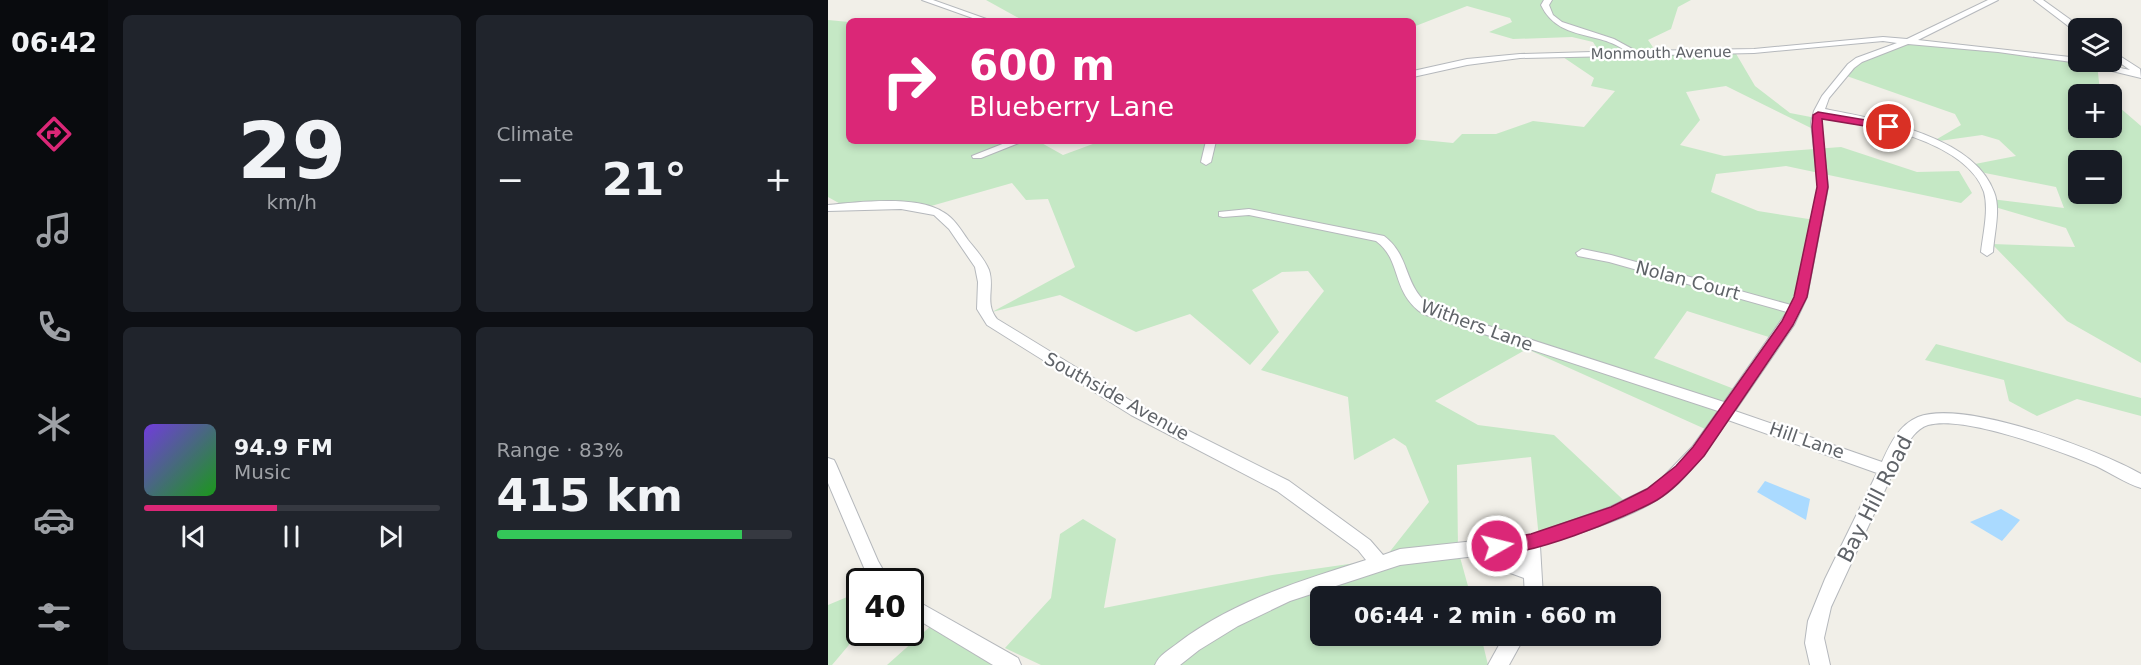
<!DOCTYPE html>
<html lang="en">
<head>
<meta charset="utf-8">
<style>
	body { margin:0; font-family:"DejaVu Sans",sans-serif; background:#20242c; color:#f1f3f6; height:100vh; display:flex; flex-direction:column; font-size:22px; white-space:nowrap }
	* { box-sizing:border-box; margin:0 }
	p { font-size:20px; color:#9ea1a6 }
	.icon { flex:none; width:33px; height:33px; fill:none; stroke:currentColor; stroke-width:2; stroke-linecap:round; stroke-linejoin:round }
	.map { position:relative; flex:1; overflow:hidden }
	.drawer { display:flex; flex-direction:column; gap:15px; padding:15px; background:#0d0f14; width:720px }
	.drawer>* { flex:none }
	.top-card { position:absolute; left:18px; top:18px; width:570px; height:126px; border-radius:9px; box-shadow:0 3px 9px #0003; background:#db2777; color:#fff; overflow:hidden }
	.fabs { position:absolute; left:1240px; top:18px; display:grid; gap:12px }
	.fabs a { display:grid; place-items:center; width:54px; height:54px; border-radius:9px; background:#171b24; box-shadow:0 3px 9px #0003; font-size:30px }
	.speed { position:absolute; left:18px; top:568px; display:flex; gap:12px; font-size:30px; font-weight:700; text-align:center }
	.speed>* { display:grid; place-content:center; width:78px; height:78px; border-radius:50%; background:#171b24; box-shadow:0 3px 9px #0003; line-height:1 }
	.speed .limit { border:3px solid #111; border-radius:9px; background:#fff; color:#111 }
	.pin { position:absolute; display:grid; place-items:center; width:51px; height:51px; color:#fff; margin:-26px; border:3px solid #fff; border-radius:50%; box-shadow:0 2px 6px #0007 }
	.me { position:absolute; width:66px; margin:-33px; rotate:82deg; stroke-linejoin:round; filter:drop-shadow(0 0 4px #0008) }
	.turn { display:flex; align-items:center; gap:21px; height:126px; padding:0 24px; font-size:27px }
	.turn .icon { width:78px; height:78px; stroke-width:2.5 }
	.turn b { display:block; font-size:42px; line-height:51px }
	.big { font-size:45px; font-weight:700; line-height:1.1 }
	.drawer .widget { flex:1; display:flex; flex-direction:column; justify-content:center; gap:9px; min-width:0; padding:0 21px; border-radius:9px; background:#20242c }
	.drawer .dial { align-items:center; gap:0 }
	.dial b { font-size:78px; line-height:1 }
	.song { display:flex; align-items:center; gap:18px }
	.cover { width:72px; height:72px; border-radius:9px; background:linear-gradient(135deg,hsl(260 70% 55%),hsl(120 70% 35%)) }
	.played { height:6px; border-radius:3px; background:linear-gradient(90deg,#db2777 45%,#363941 45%) }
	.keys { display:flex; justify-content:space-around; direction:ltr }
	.heat { display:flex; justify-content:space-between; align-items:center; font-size:33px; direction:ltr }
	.charge { height:9px; border-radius:4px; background:linear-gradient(90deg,#34c759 83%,#363941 0) }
	.drawer .tiles { flex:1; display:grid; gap:15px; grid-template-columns:repeat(2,1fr) }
	.trip { position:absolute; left:482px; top:586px; width:351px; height:60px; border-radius:9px; background:#171b24; box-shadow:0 3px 9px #0003; font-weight:700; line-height:60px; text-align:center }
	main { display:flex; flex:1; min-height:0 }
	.dock { display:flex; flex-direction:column; width:108px; justify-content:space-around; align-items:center; background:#090b0e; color:#9ea1a6 }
	.dock .icon { width:42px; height:42px }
	.dock .selected { color:#db2777 }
	.dock b { font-size:27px; color:#f1f3f6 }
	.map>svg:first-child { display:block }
	.green { fill:#c5e8c5; fill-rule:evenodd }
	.water { fill:#aadaff }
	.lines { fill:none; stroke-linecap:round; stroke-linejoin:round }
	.minor-casing { stroke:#b5b8bc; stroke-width:2 }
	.minor { fill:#fff; fill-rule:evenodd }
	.route { fill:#db2777; stroke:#8e194d; stroke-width:1.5 }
	.labels { text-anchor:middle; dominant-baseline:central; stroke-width:4.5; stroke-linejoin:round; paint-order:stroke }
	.far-street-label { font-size:15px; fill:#5f6368; stroke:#fff }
	.street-label { font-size:18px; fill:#5f6368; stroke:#fff }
	.near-street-label { font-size:21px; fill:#5f6368; stroke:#fff }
</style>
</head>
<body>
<main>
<nav class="dock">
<b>06:42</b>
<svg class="icon selected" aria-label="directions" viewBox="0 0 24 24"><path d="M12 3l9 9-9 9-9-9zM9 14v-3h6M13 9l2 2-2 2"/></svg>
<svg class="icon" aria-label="music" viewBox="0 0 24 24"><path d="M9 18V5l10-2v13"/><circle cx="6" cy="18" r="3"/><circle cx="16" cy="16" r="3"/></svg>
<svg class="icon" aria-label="phone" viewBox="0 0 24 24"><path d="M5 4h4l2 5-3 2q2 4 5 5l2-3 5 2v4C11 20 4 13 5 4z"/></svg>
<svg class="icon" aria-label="climate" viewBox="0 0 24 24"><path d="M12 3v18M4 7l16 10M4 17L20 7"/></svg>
<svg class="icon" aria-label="car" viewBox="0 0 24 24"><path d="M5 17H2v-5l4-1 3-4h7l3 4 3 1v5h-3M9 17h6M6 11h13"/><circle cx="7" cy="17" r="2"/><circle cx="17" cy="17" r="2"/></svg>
<svg class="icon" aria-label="filters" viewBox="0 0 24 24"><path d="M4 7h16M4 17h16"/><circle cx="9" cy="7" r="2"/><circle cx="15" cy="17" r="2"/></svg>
</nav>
<section class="drawer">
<div class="tiles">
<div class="widget dial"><b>29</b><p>km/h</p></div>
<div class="widget"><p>Climate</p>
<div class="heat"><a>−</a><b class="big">21°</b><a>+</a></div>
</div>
<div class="widget">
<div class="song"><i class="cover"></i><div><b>94.9 FM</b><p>Music</p></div></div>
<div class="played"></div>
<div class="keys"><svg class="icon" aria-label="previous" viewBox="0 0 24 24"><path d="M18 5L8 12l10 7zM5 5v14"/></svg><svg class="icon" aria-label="pause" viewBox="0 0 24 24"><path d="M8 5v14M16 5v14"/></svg><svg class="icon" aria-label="next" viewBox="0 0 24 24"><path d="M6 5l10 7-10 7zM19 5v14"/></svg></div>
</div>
<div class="widget"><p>Range · 83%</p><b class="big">415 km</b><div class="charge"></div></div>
</div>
</section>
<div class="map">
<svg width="1313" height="665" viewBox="0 0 1313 665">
	<rect width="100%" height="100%" fill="#f1efe8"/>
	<g class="green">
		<path d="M 158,0 L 863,0 L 850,7 L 843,29 L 820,40 L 829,53 L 907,52 L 927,86 L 962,113 L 988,118 L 989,131 L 898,86 L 858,92 L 872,120 L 852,145 L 896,156 L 1013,147 L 1089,172 L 1131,171 L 1144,193 L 1133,203 L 958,166 L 888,174 L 883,192 L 930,211 L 987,220 L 972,304 L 947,339 L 859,311 L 826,358 L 914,392 L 886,433 L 699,349 L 607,401 L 650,425 L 726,435 L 805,509 L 711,539 L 703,457 L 629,465 L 630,550 L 643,597 L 492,597 L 492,636 L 653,636 L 660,665 L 213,665 L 177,648 L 223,598 L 232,534 L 255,519 L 288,539 L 276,608 L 444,575 L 556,559 L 601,502 L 578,446 L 566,438 L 526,460 L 520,397 L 433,370 L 496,291 L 480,271 L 454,272 L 424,290 L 451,332 L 422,365 L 362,314 L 308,332 L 232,295 L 164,312 L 247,267 L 220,199 L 198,200 L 184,183 L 96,208 L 18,207 L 0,197 L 0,20 L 21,22 L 21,141 L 210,141 L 235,155 L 273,141 L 585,141 L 585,139 L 625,143 L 634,134 L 668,134 L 705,121 L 756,127 L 787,91 L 763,86 L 766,78 L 732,55 L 772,53 L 765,42 L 744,37 L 685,39 L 661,32 L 684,22 L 682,18 L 639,6 L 585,27 L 585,21 L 196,21 Z"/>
		<path d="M 1083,41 L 1269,64 L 1272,91 L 1276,94 L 1251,94 L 1251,128 L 1284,128 L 1284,101 L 1313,126 L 1313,363 L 1239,321 L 1164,244 L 1247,247 L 1238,228 L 1160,205 L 1163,199 L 1236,208 L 1228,187 L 1147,171 L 1147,164 L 1188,156 L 1171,140 L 1154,135 L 1104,142 L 1133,125 L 1127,114 L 1013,74 L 1032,57 ZM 1251,160 L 1284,160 L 1284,194 L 1251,194 Z"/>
		<path d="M 1108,344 L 1313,398 L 1313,416 L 1249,399 L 1209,416 L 1181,401 L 1176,380 L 1097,360 Z"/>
		<path d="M 31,592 L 31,633 L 4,665 L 0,665 L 0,605 Z"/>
		<path d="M 105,624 L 172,665 L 59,665 Z"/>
	</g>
	<g class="water">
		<path d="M 937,481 L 982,499 L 978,520 L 929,492 Z"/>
		<path d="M 1173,509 L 1192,520 L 1174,541 L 1142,522 Z"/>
	</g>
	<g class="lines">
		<g class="minor-casing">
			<g id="minor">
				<path d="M 94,0 L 105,0 L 164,21 L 153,21 Z"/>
				<path d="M 716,0 L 724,0 L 721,5 L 725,15 L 734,22 L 786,39 L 808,51 L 926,49 L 1055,37 L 1079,39 L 1160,0 L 1170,0 L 1090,40 L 1251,58 L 1251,62 L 1263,62 L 1302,70 L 1284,57 L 1284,51 L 1312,69 L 1313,78 L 1251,63 L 1170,52 L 1080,44 L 1034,62 L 1026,68 L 1001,98 L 997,109 C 1049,119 1146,136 1166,192 C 1173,209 1166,234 1165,252 L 1159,256 L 1153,252 C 1155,234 1161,210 1156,192 C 1139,141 1041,123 995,115 L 993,122 L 1000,187 L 979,297 L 966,325 L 907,411 L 1054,462 C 1062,444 1071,425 1090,417 C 1136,399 1271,450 1313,474 L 1313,488 C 1297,483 1283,473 1268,466 C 1232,451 1137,415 1100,425 C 1088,429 1081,441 1075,451 L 1003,607 L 996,638 L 1002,665 L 982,665 L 977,643 L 980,621 L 997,579 L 1049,473 L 900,420 C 883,444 867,469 844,489 C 813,516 752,532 712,546 L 715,597 L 697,597 L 696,578 L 666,567 L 648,556 L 572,565 L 462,601 L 410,626 L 371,650 L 352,665 L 327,665 C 331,655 341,650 350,643 C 405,601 472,581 538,560 L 530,550 L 449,491 L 303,415 L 159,325 L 149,309 L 150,282 L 147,267 L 121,229 L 106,215 L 73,209 L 0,211 L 0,205 C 31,202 89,195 115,212 C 126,218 133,230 140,240 C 147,249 156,258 161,270 C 167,288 156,303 169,319 L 313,407 L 461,481 L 542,540 L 555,555 L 572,549 L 703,535 L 782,507 L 819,489 L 833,479 L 864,447 L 890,411 L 595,314 C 562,291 575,261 548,241 L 421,215 L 395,217 L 391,216 L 391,212 L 421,209 L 556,236 C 584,257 574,287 605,308 L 896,402 L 959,312 L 781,262 L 750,256 L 748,253 L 754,249 L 783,255 L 963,305 L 967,297 L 990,187 L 983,122 L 986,111 L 994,96 L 1020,64 L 1028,58 L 1069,43 L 1055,41 L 926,53 L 692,58 L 639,65 L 585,77 L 585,71 L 639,59 L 692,54 L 798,51 C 770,30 731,42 713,5 ZM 695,550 L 695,562 L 673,553 Z"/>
				<path d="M 1206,0 L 1215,0 L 1254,28 L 1251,28 L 1251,32 L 1248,32 Z"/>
				<path d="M 182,141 L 196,141 L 153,158 L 145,158 L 144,156 Z"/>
				<path d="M 378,141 L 388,141 L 383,162 L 378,165 L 373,162 Z"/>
				<path d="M 0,458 L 6,460 L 8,464 L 50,561 L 62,582 L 43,582 L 37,570 L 0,483 Z"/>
				<path d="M 82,597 L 190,658 L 193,665 L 165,665 L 82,615 Z"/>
				<path d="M 676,636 L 697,636 L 681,665 L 660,665 Z"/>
			</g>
		</g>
		<use href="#minor" class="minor"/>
	</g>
	<path class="route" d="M 990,112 L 1061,124 L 1066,127 L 1061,130 L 994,119 L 1000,187 L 979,297 L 965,325 L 876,456 C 862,471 847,489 829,500 C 801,516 691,562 662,552 L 660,546 L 662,541 L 703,534 L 783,507 L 819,489 L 848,466 L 865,447 L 954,321 L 966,297 L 989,187 L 984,127 L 985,115 Z"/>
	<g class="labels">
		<g class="far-street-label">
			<text transform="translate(833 53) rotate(-1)">Monmouth Avenue</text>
		</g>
		<g class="street-label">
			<text transform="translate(860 280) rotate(15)">Nolan Court</text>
			<text transform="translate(649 325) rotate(20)">Withers Lane</text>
			<text transform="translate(289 396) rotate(29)">Southside Avenue</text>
			<text transform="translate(979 440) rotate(19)">Hill Lane</text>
		</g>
		<g class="near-street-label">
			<text transform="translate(1047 499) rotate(-63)">Bay Hill Road</text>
		</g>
	</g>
</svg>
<div class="fabs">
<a><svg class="icon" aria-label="layers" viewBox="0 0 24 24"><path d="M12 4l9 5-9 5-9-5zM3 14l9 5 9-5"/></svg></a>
<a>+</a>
<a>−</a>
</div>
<div class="speed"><div class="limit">40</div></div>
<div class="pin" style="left:1061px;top:127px;background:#d93025"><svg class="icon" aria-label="arrive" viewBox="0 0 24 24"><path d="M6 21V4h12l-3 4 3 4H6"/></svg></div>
<svg class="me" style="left:669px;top:546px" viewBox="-20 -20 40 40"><circle r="17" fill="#db2777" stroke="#fff" stroke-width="3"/><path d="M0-11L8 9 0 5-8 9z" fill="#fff"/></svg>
<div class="trip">06:44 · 2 min · 660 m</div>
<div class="top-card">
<div class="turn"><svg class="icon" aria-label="right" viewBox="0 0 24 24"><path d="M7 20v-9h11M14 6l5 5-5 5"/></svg><div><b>600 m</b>Blueberry Lane</div></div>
</div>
</div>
</main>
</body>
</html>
